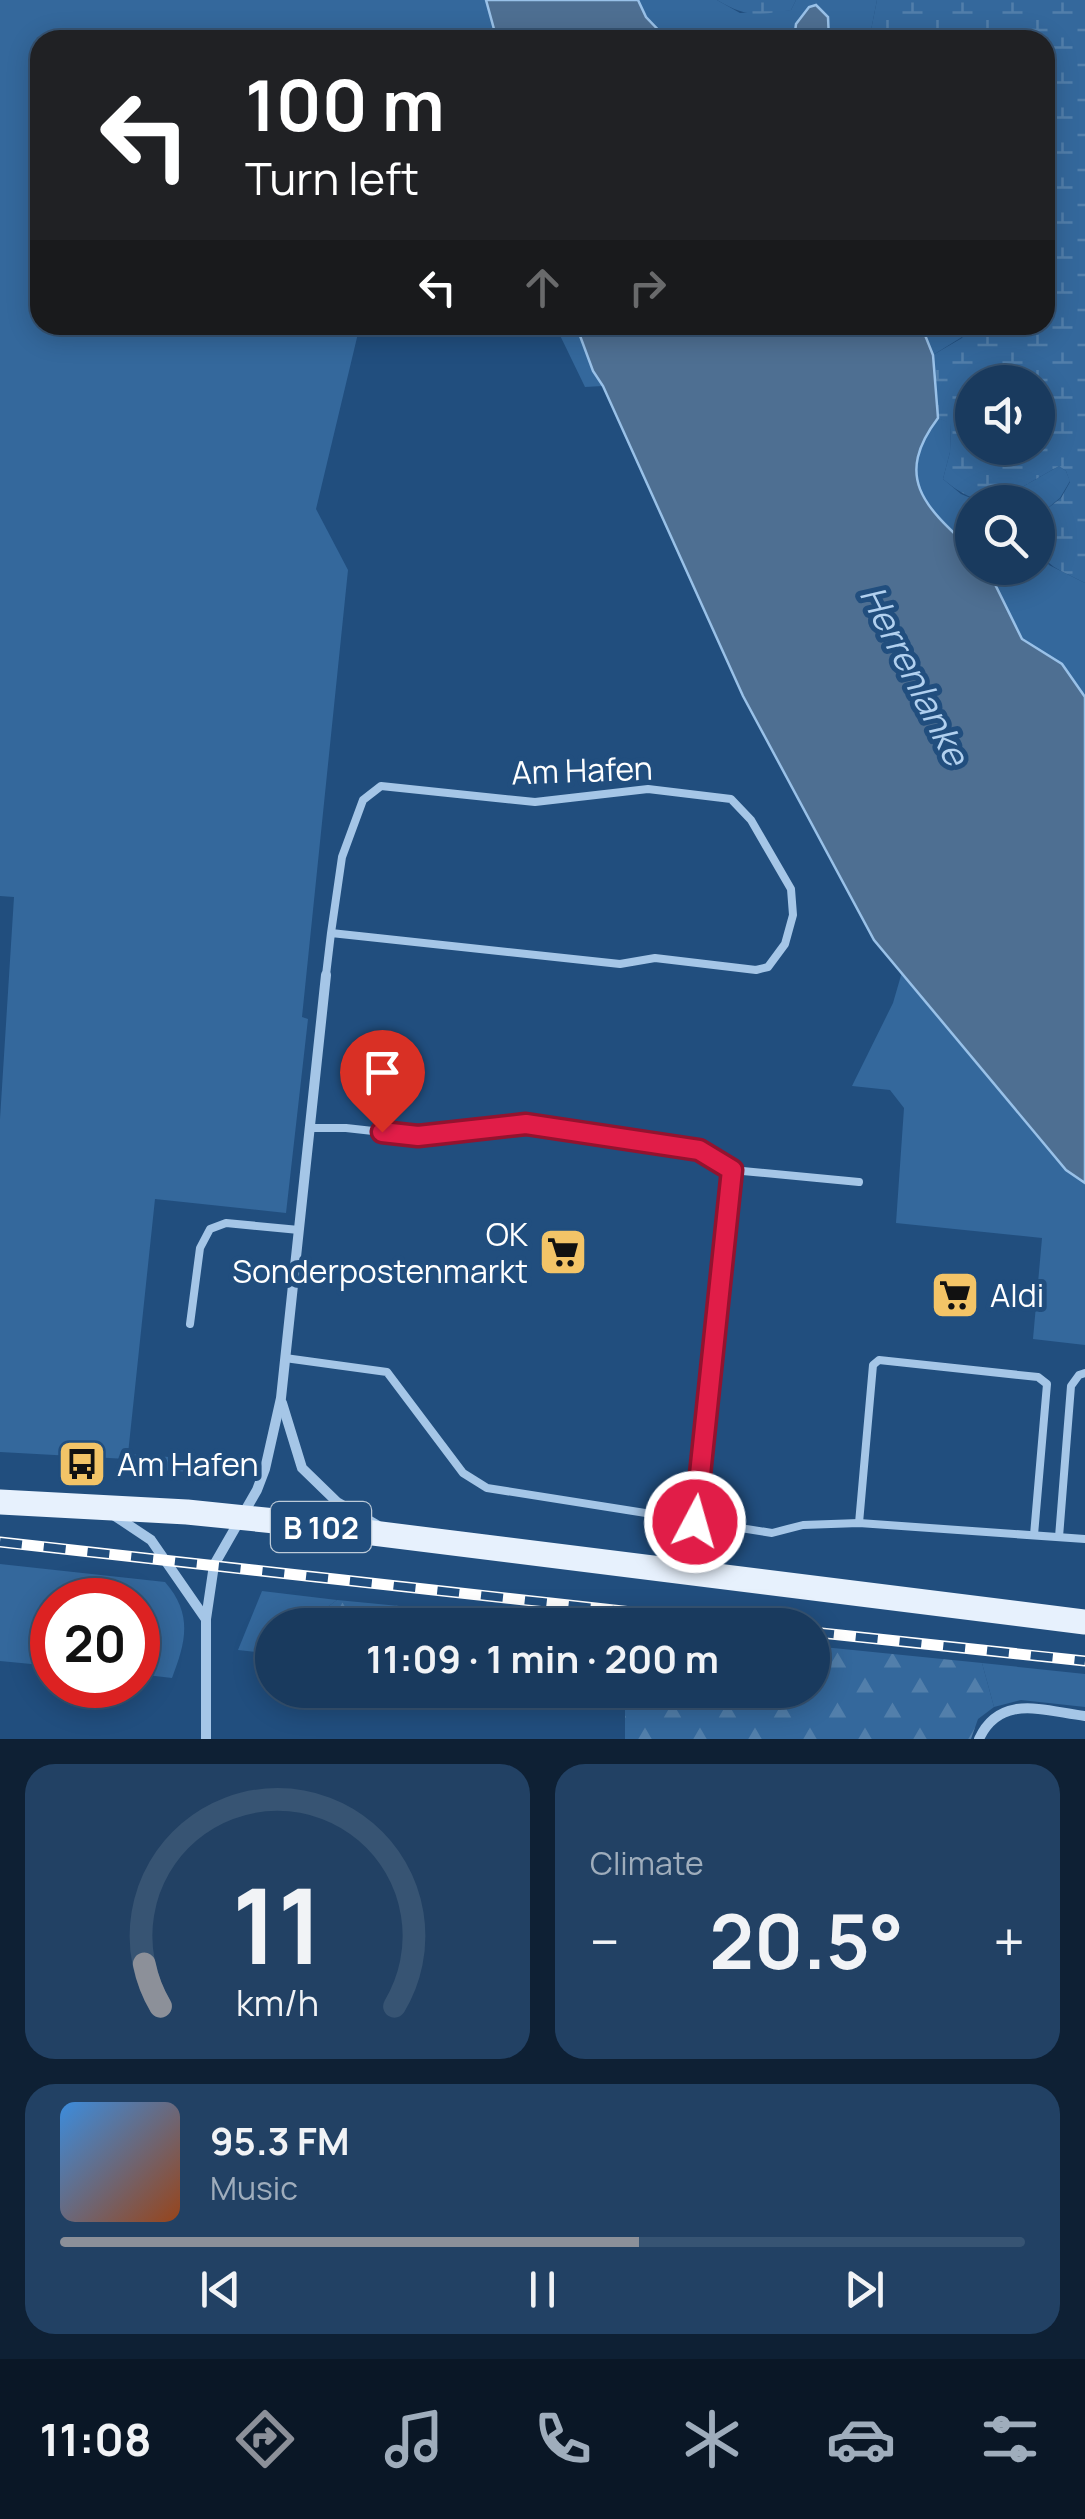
<!DOCTYPE html>
<html lang="en">
<head>
<meta charset="utf-8">
<style>
	body { margin:0; font-family:Manrope,sans-serif; background:#224164; color:#f1f3f6; height:100vh; display:flex; flex-direction:column; font-size:38px; white-space:nowrap }
	* { box-sizing:border-box; margin:0 }
	p { font-size:32px; color:#9fadbc }
	.icon { flex:none; width:55px; height:55px; fill:none; stroke:currentColor; stroke-width:2; stroke-linecap:round; stroke-linejoin:round }
	.map { position:relative; height:1739px; overflow:hidden }
	.drawer { display:flex; flex-direction:column; gap:25px; padding:25px; background:#0e2034; flex:1 }
	.drawer>* { flex:none }
	.hud { position:absolute; left:30px; top:30px; width:1025px; height:305px; border-radius:30px; box-shadow:0 5px 25px #0003,0 0 0 2px #375473; background:#202124; color:#fff; overflow:hidden }
	.buttons { position:absolute; left:955px; top:365px; display:grid; gap:20px }
	.buttons a { display:grid; place-items:center; width:100px; height:100px; border-radius:50%; background:#193a5e; box-shadow:0 5px 25px #0003,0 0 0 2px #375473; font-size:50px }
	.speed { position:absolute; left:30px; top:1578px; display:flex; gap:20px; font-size:50px; font-weight:700; text-align:center }
	.speed>* { display:grid; place-content:center; width:130px; height:130px; border-radius:50%; background:#193a5e; box-shadow:0 5px 25px #0003,0 0 0 2px #375473; line-height:1 }
	.speed .limit { border:15px solid #d22; background:#fff; color:#111 }
	.pin { position:absolute; display:grid; place-items:center; width:85px; height:85px; color:#fff; margin:-102px -42px; border-radius:50% 50% 50% 0; rotate:-45deg; box-shadow:0 0 10px #0007 }
	.pin .icon { rotate:45deg }
	.me { position:absolute; width:110px; margin:-55px; rotate:6deg; stroke-linejoin:round; filter:drop-shadow(0 0 8px #0008) }
	.turn { display:flex; align-items:center; gap:35px; height:210px; padding:0 50px; font-size:45px }
	.turn .icon { width:130px; height:130px; stroke-width:2.5 }
	.turn b { display:block; font-size:70px; line-height:85px }
	.lanes { display:flex; align-items:center; height:95px; padding:0 50px; background:#0003; justify-content:center; gap:50px; direction:ltr }
	.lanes .off { opacity:.35 }
	.big { font-size:75px; font-weight:700; line-height:1.1 }
	.drawer .card { flex:1; display:flex; flex-direction:column; justify-content:center; gap:15px; min-width:0; padding:0 35px; border-radius:30px; background:#224164 }
	.drawer .dial { align-items:center; gap:0 }
	.dial svg { height:260px; overflow:visible; fill:none; stroke:#375473; stroke-width:7; stroke-linecap:round; text-anchor:middle }
	.dial text { fill:#f1f3f6; stroke:none }
	.song { display:flex; align-items:center; gap:30px }
	.cover { width:120px; height:120px; border-radius:15px; background:linear-gradient(135deg,hsl(210 70% 55%),hsl(20 70% 35%)) }
	.played { height:10px; border-radius:5px; background:linear-gradient(90deg,#8c9099 60%,#375473 60%) }
	.keys { display:flex; justify-content:space-around; direction:ltr }
	.heat { display:flex; justify-content:space-between; align-items:center; font-size:55px; direction:ltr }
	.drawer .tiles { flex:1; display:grid; gap:25px; grid-template-columns:1fr 1fr }
	.card:last-child { grid-column:span 2 }
	.trip { position:absolute; left:255px; top:1608px; width:575px; height:100px; border-radius:50px; background:#193a5e; box-shadow:0 5px 25px #0003,0 0 0 2px #375473; font-weight:700; line-height:100px; text-align:center }
	.dock { display:flex; height:160px; justify-content:space-around; align-items:center; background:#0a1726; color:#9fadbc }
	.dock .icon { width:70px; height:70px }
	.dock .current { color:#8c9099 }
	.dock b { font-size:45px; color:#f1f3f6 }
	.map>svg:first-child { display:block }
	.grass { fill:#34689c }
	.forest { fill:url(#forest-firs) }
	.wetland { fill:url(#wetland-marsh); fill-rule:evenodd }
	.water { fill:#4e6f92; stroke:#99c1e8; stroke-width:2.5 }
	.lines { fill:none; stroke-linecap:round; stroke-linejoin:round }
	.lane { stroke:#a5c6e7; stroke-width:8 }
	.street { stroke:#a5c6e7; stroke-width:10 }
	.primary { stroke:#e7f1fd; stroke-width:25 }
	.rail-casing { stroke:#fff; stroke-width:11 }
	.rail { stroke:#214e7e; stroke-width:8; stroke-dasharray:22; stroke-linecap:butt }
	.route-casing { stroke:#92132f; stroke-width:25 }
	.route { stroke:#e11d48; stroke-width:18 }
	.labels { text-anchor:middle; dominant-baseline:central; stroke-width:10; stroke-linejoin:round; paint-order:stroke }
	.shield { fill:#214e7e; stroke:#bccad8; stroke-width:2.5 }
	.shield-label { font-size:30px; font-weight:bold; fill:#fff }
	.street-label { font-size:32px; fill:#fff; stroke:#214e7e }
	.poi-label { font-size:32px; fill:#fff; stroke:#214e7e; text-anchor:start }
	.water-label { font-size:35px; font-style:italic; fill:#b1d0ef; stroke:#214e7e }
</style>
</head>
<body>
<div class="map">
<svg width="1085" height="1739" viewBox="0 0 1085 1739">
	<defs>
		<pattern id="forest-firs" width="22" height="20" patternUnits="userSpaceOnUse" patternTransform="scale(2.5)"><rect width="22" height="20" fill="#34689c"/><path d="M5 1l3.5 6h-7zM16 11l3.5 6h-7z" fill="#527fab"/></pattern>
		<pattern id="wetland-marsh" width="20" height="14" patternUnits="userSpaceOnUse" patternTransform="scale(2.5)"><rect width="20" height="14" fill="#34689c"/><path d="M1 5h8M5 5V1M11 12h8M15 12V8" fill="none" stroke="#527fab"/></pattern>
	</defs>
	<rect width="100%" height="100%" fill="#214e7e"/>
	<g class="grass">
		<path d="M 0,0 L 486,0 L 497,40 L 40,40 L 40,325 L 360,325 L 316,509 L 348,570 L 302,1017 L 308,1019 L 286,1213 L 155,1199 L 128,1454 L 251,1463 L 237,1475 L 160,1470 L 127,1459 L 0,1452 L 0,1119 L 14,897 L 0,896 Z"/>
		<path d="M 638,0 L 717,0 L 740,13 L 791,10 L 796,0 L 877,0 L 869,40 L 829,40 L 828,17 L 796,24 L 794,40 L 668,40 L 646,17 Z"/>
		<path d="M 555,325 L 576,325 L 593,371 L 603,386 L 585,387 Z"/>
		<path d="M 921,325 L 970,325 L 962,337 L 933,355 Z"/>
		<path d="M 938,418 L 951,423 L 950,452 L 943,479 L 961,494 L 980,502 L 972,502 L 972,550 C 927,508 892,479 938,418 Z"/>
		<path d="M 1059,466 L 1066,471 L 1070,481 L 1060,498 L 1038,516 L 1038,532 L 1038,502 L 1003,502 L 1015,491 Z"/>
		<path d="M 1038,548 L 1049,565 L 1085,583 L 1085,697 L 1062,664 L 1022,639 L 987,568 L 1038,568 Z"/>
		<path d="M 902,972 L 1066,1170 L 1085,1183 L 1085,1345 L 1033,1339 L 1042,1238 L 896,1223 L 904,1108 L 890,1090 L 852,1086 L 893,1003 Z"/>
		<path d="M 0,1564 L 165,1582 C 193,1614 186,1642 172,1678 L 138,1674 L 138,1600 L 52,1600 L 52,1666 L 0,1661 Z"/>
		<path d="M 262,1591 L 337,1600 L 303,1625 L 272,1625 L 272,1648 L 266,1653 L 238,1650 Z"/>
		<path d="M 982,1663 L 1085,1674 L 1085,1707 L 1021,1700 L 994,1707 Z"/>
	</g>
	<g class="forest">
		<path d="M 337,1600 L 594,1625 L 303,1625 Z"/>
		<path d="M 813,1646 L 982,1663 L 994,1707 L 978,1719 L 971,1739 L 625,1739 L 625,1690 L 812,1690 Z"/>
	</g>
	<g class="wetland">
		<path d="M 717,0 L 796,0 L 791,10 C 758,15 747,18 717,0 Z"/>
		<path d="M 877,0 L 1085,0 L 1085,583 C 1045,563 1037,564 1038,516 L 1061,498 L 1070,482 L 1066,471 L 1059,466 L 1015,491 L 1003,502 C 977,502 963,496 943,479 L 950,452 L 951,424 L 938,418 L 933,355 L 962,338 L 970,325 L 1045,325 L 1045,40 L 869,40 ZM 972,382 L 1038,382 L 1038,448 L 972,448 Z"/>
	</g>
	<g class="water">
		<path d="M 486,0 L 638,0 L 646,17 L 668,40 L 497,40 Z"/>
		<path d="M 816,5 L 828,17 L 829,40 L 794,40 L 796,24 L 809,7 Z"/>
		<path d="M 576,325 L 921,325 L 933,355 L 938,418 C 892,479 927,508 972,550 L 972,568 L 987,568 L 1022,639 L 1062,664 L 1085,697 L 1085,1183 L 1066,1170 L 874,940 L 743,696 L 603,386 L 593,371 Z"/>
	</g>
	<g class="lines">
		<g class="lane">
			<path d="M 326,975 L 331,933 L 620,964 L 655,958 L 756,970 L 768,967 L 785,944 L 793,915 L 791,889 L 751,820 L 731,799 L 648,789 L 535,802 L 381,786 L 363,800 L 342,857 L 331,933"/>
			<path d="M 311,1128 L 346,1128 L 418,1136 L 527,1124 L 699,1150 L 732,1170 L 859,1182"/>
			<path d="M 190,1324 L 200,1248 L 210,1229 L 226,1223 L 299,1230"/>
			<path d="M 285,1358 L 387,1372 L 463,1473 L 487,1488 L 772,1533 L 803,1525 L 859,1523 L 1085,1539"/>
			<path d="M 695,1522 L 732,1170"/>
			<path d="M 859,1523 L 873,1365 L 879,1360 L 1038,1377 L 1047,1384 L 1034,1535"/>
			<path d="M 1059,1537 L 1071,1386 L 1079,1375 L 1085,1373"/>
		</g>
		<g class="street">
			<path d="M 282,1403 L 302,1468 L 337,1502 L 377,1525"/>
			<path d="M 115,1516 L 151,1540 L 205,1618"/>
			<path d="M 206,1739 L 206,1619 L 214,1565 L 257,1490 L 265,1469 L 281,1398 L 326,975"/>
			<path d="M 979,1739 C 1000,1693 1044,1711 1085,1716"/>
		</g>
		<path class="primary" d="M 0,1502 L 187,1512 L 285,1522 L 1085,1622"/>
		<g class="rail-casing">
			<g id="rail">
				<path d="M 0,1542 L 749,1625"/>
				<path d="M 812,1632 L 1085,1661"/>
			</g>
		</g>
		<use href="#rail" class="rail"/>
	</g>
	<g class="lines">
		<g class="route-casing">
			<path id="route" d="M 382,1132 L 418,1136 L 526,1124 L 699,1150 L 732,1170 L 695,1522"/>
		</g>
		<use href="#route" class="route"/>
	</g>
	<defs>
		<g id="supermarket-square" transform="scale(2.5)"><rect x="-9" y="-9" width="18" height="18" rx="4" fill="#f3c467" stroke="#214e7e"/><path d="M-6-5.5h2.5l.6 2H6L4.5 2H-2.5L-4.4-4H-6ZM-1.5 3.2a1.3 1.3 0 1 0 .1 0ZM3 3.2a1.3 1.3 0 1 0 .1 0Z" fill="#111"/></g>
		<g id="bus-square" transform="scale(2.5)"><rect x="-9" y="-9" width="18" height="18" rx="4" fill="#f3c467" stroke="#214e7e"/><path d="M-5-6H5V4H4V6H2V4H-2V6H-4V4H-5ZM-3.5-4V0h7V-4ZM-3.5 1.2v1.5H-2V1.2ZM2 1.2v1.5H3.5V1.2Z" fill="#111"/></g>
	</defs>
	<g fill-rule="evenodd">
		<use href="#supermarket-square" x="563" y="1252"/>
		<use href="#supermarket-square" x="955" y="1295"/>
		<use href="#bus-square" x="82" y="1464"/>
	</g>
	<g class="labels">
		<rect class="shield" x="271" y="1502" width="100" height="50" rx="8"/>
		<g class="shield-label">
			<text x="321" y="1527">B 102</text>
		</g>
		<g class="street-label">
			<text transform="translate(582 770) rotate(-2)">Am Hafen</text>
		</g>
		<g class="poi-label">
			<text x="528" y="1234" text-anchor="end">OK<tspan x="528" dy="37">Sonderpostenmarkt</tspan></text>
			<text x="990" y="1295">Aldi</text>
			<text x="117" y="1464">Am Hafen</text>
		</g>
		<g class="water-label">
			<text transform="translate(915 675) rotate(63)">Herrenlanke</text>
		</g>
	</g>
</svg>
<div class="buttons">
<a><svg class="icon" aria-label="sound" viewBox="0 0 24 24"><path d="M4 9h4l5-4v14l-5-4H4zM17 9q2 3 0 6"/></svg></a>
<a><svg class="icon" aria-label="search" viewBox="0 0 24 24"><circle cx="10" cy="10" r="6"/><path d="M15 15l6 6"/></svg></a>
</div>
<div class="speed"><div class="limit">20</div></div>
<div class="pin" style="left:382px;top:1132px;background:#d93025"><svg class="icon" aria-label="arrive" viewBox="0 0 24 24"><path d="M6 21V4h12l-3 4 3 4H6"/></svg></div>
<svg class="me" style="left:695px;top:1522px" viewBox="-20 -20 40 40"><circle r="17" fill="#e11d48" stroke="#fff" stroke-width="3"/><path d="M0-11L8 9 0 5-8 9z" fill="#fff"/></svg>
<div class="trip">11:09 · 1 min · 200 m</div>
<div class="hud">
<div class="turn"><svg class="icon" aria-label="left" viewBox="0 0 24 24"><path d="M17 20v-9H6M10 6l-5 5 5 5"/></svg><div><b>100 m</b>Turn left</div></div>
<div class="lanes"><svg class="icon" aria-label="left" viewBox="0 0 24 24"><path d="M17 20v-9H6M10 6l-5 5 5 5"/></svg><svg class="icon off" aria-label="ahead" viewBox="0 0 24 24"><path d="M12 20V5M6 11l6-6 6 6"/></svg><svg class="icon off" aria-label="right" viewBox="0 0 24 24"><path d="M7 20v-9h11M14 6l5 5-5 5"/></svg></div>
</div>
</div>
<section class="drawer">
<div class="tiles">
<div class="card dial"><svg viewBox="0 0 100 80">
<path d="M14 69A42 42 0 1 1 86 69"/>
<path d="M14 69A42 42 0 0 1 9 56" stroke="#8c9099"/>
<text x="50" y="56" font-size="32" font-weight="700">11</text>
<text x="50" y="72" font-size="11">km/h</text>
</svg></div>
<div class="card"><p>Climate</p>
<div class="heat"><a>−</a><b class="big">20.5°</b><a>+</a></div>
</div>
<div class="card">
<div class="song"><i class="cover"></i><div><b>95.3 FM</b><p>Music</p></div></div>
<div class="played"></div>
<div class="keys"><svg class="icon" aria-label="previous" viewBox="0 0 24 24"><path d="M18 5L8 12l10 7zM5 5v14"/></svg><svg class="icon" aria-label="pause" viewBox="0 0 24 24"><path d="M8 5v14M16 5v14"/></svg><svg class="icon" aria-label="next" viewBox="0 0 24 24"><path d="M6 5l10 7-10 7zM19 5v14"/></svg></div>
</div>
</div>
</section>
<nav class="dock">
<b>11:08</b>
<svg class="icon current" aria-label="directions" viewBox="0 0 24 24"><path d="M12 3l9 9-9 9-9-9zM9 14v-3h6M13 9l2 2-2 2"/></svg>
<svg class="icon" aria-label="music" viewBox="0 0 24 24"><path d="M9 18V5l10-2v13"/><circle cx="6" cy="18" r="3"/><circle cx="16" cy="16" r="3"/></svg>
<svg class="icon" aria-label="phone" viewBox="0 0 24 24"><path d="M5 4h4l2 5-3 2q2 4 5 5l2-3 5 2v4C11 20 4 13 5 4z"/></svg>
<svg class="icon" aria-label="climate" viewBox="0 0 24 24"><path d="M12 3v18M4 7l16 10M4 17L20 7"/></svg>
<svg class="icon" aria-label="car" viewBox="0 0 24 24"><path d="M5 17H2v-5l4-1 3-4h7l3 4 3 1v5h-3M9 17h6M6 11h13"/><circle cx="7" cy="17" r="2"/><circle cx="17" cy="17" r="2"/></svg>
<svg class="icon" aria-label="filters" viewBox="0 0 24 24"><path d="M4 7h16M4 17h16"/><circle cx="9" cy="7" r="2"/><circle cx="15" cy="17" r="2"/></svg>
</nav>
</body>
</html>
